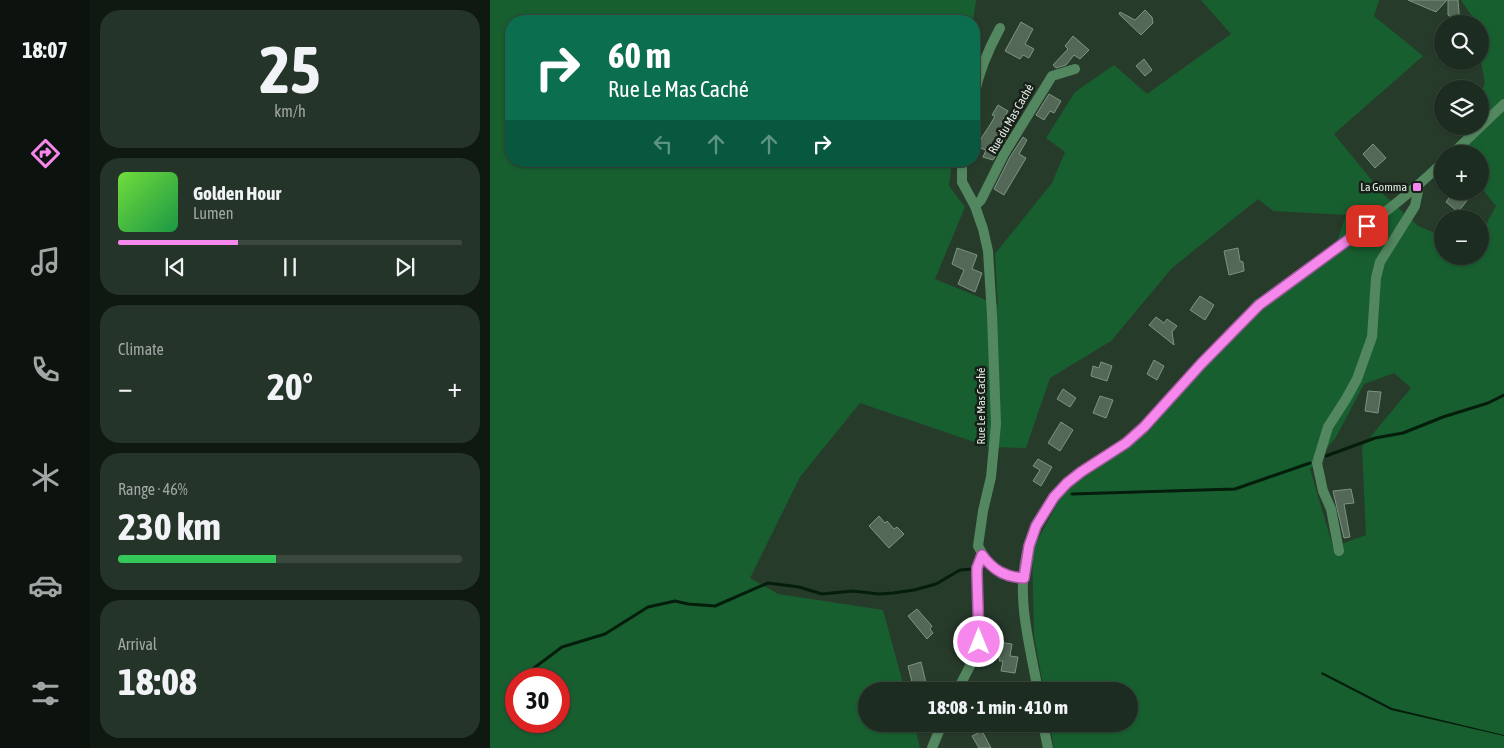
<!DOCTYPE html>
<html lang="en">
<head>
<meta charset="utf-8">
<style>
	body { margin:0; font-family:"Asap Condensed",sans-serif; background:#253429; color:#f1f3f6; height:100vh; display:flex; flex-direction:column; font-size:19px; white-space:nowrap }
	* { box-sizing:border-box; margin:0 }
	p { font-size:16px; color:#a0a7a5 }
	.icon { flex:none; width:28px; height:28px; fill:none; stroke:currentColor; stroke-width:2; stroke-linecap:round; stroke-linejoin:round }
	.map { position:relative; flex:1; overflow:hidden }
	.panel { display:flex; flex-direction:column; gap:10px; padding:10px; background:#101812; width:400px }
	.panel>* { flex:none }
	.hud { position:absolute; left:15px; top:15px; width:475px; height:152px; border-radius:20px; box-shadow:0 1px 4px #0004,0 0 0 1px #3b483e; background:#0b6e4f; color:#fff; overflow:hidden }
	.tools { position:absolute; left:944px; top:15px; display:grid; gap:10px }
	.tools a { display:grid; place-items:center; width:55px; height:55px; border-radius:50%; background:#1d2c20; box-shadow:0 1px 4px #0004,0 0 0 1px #3b483e; font-size:25px }
	.speed { position:absolute; left:15px; top:668px; display:flex; gap:10px; font-size:25px; font-weight:700; text-align:center }
	.speed>* { display:grid; place-content:center; width:65px; height:65px; border-radius:50%; background:#1d2c20; box-shadow:0 1px 4px #0004,0 0 0 1px #3b483e; line-height:1 }
	.speed .limit { border:8px solid #d22; background:#fff; color:#111 }
	.pin { position:absolute; display:grid; place-items:center; width:42px; height:42px; color:#fff; margin:-21px; border-radius:10px; box-shadow:0 2px 8px #0006 }
	.me { position:absolute; width:55px; margin:-28px; rotate:0deg; stroke-linejoin:round; filter:drop-shadow(0 0 4px #0008) }
	.turn { display:flex; align-items:center; gap:18px; height:105px; padding:0 20px; font-size:22px }
	.turn .icon { width:65px; height:65px; stroke-width:2.5 }
	.turn b { display:block; font-size:35px; line-height:42px }
	.lanes { display:flex; align-items:center; height:48px; padding:0 20px; background:#0003; justify-content:center; gap:25px; direction:ltr }
	.lanes .off { opacity:.35 }
	.big { font-size:38px; font-weight:700; line-height:1.1 }
	.panel .card { flex:1; display:flex; flex-direction:column; justify-content:center; gap:8px; min-width:0; padding:0 18px; border-radius:20px; background:#253429 }
	.panel .dial { align-items:center; gap:0 }
	.dial b { font-size:65px; line-height:1 }
	.song { display:flex; align-items:center; gap:15px }
	.cover { width:60px; height:60px; border-radius:8px; background:linear-gradient(135deg,hsl(100 70% 55%),hsl(140 70% 35%)) }
	.played { height:5px; border-radius:2px; background:linear-gradient(90deg,#f688ed 35%,#3b483e 35%) }
	.keys { display:flex; justify-content:space-around; direction:ltr }
	.heat { display:flex; justify-content:space-between; align-items:center; font-size:28px; direction:ltr }
	.charge { height:8px; border-radius:4px; background:linear-gradient(90deg,#34c759 46%,#3b483e 0) }
	.trip { position:absolute; left:368px; top:682px; width:280px; height:50px; border-radius:25px; background:#1d2c20; box-shadow:0 1px 4px #0004,0 0 0 1px #3b483e; font-weight:700; line-height:50px; text-align:center }
	main { display:flex; flex:1; min-height:0 }
	.tabs { display:flex; flex-direction:column; width:90px; justify-content:space-around; align-items:center; background:#0c120d; color:#a0a7a5 }
	.tabs .icon { width:35px; height:35px }
	.tabs .selected { color:#f688ed }
	.tabs b { font-size:22px; color:#f1f3f6 }
	.map>svg:first-child { display:block }
	.green { fill:#185f30; fill-rule:evenodd }
	.water { fill:#041e0b }
	.lines { fill:none; stroke-linecap:round; stroke-linejoin:round }
	.stream { stroke:#041e0b; stroke-width:3 }
	.building { fill:#536857; stroke:#7e9482 }
	.minor { stroke:#53875f; stroke-width:10 }
	.route-casing { stroke:#a0589a; stroke-width:12 }
	.route { stroke:#f688ed; stroke-width:9 }
	.poi-dot { fill:#f688ed; stroke:#171f18; stroke-width:2 }
	.labels { text-anchor:middle; dominant-baseline:central; stroke-width:5; stroke-linejoin:round; paint-order:stroke }
	.street-label { font-size:12px; fill:#e0ece2; stroke:#171f18 }
	.poi-label { font-size:12px; fill:#e0ece2; stroke:#171f18; text-anchor:end }
</style>
</head>
<body>
<main>
<nav class="tabs">
<b>18:07</b>
<svg class="icon selected" aria-label="directions" viewBox="0 0 24 24"><path d="M12 3l9 9-9 9-9-9zM9 14v-3h6M13 9l2 2-2 2"/></svg>
<svg class="icon" aria-label="music" viewBox="0 0 24 24"><path d="M9 18V5l10-2v13"/><circle cx="6" cy="18" r="3"/><circle cx="16" cy="16" r="3"/></svg>
<svg class="icon" aria-label="phone" viewBox="0 0 24 24"><path d="M5 4h4l2 5-3 2q2 4 5 5l2-3 5 2v4C11 20 4 13 5 4z"/></svg>
<svg class="icon" aria-label="climate" viewBox="0 0 24 24"><path d="M12 3v18M4 7l16 10M4 17L20 7"/></svg>
<svg class="icon" aria-label="car" viewBox="0 0 24 24"><path d="M5 17H2v-5l4-1 3-4h7l3 4 3 1v5h-3M9 17h6M6 11h13"/><circle cx="7" cy="17" r="2"/><circle cx="17" cy="17" r="2"/></svg>
<svg class="icon" aria-label="filters" viewBox="0 0 24 24"><path d="M4 7h16M4 17h16"/><circle cx="9" cy="7" r="2"/><circle cx="15" cy="17" r="2"/></svg>
</nav>
<section class="panel">
<div class="card dial"><b>25</b><p>km/h</p></div>
<div class="card">
<div class="song"><i class="cover"></i><div><b>Golden Hour</b><p>Lumen</p></div></div>
<div class="played"></div>
<div class="keys"><svg class="icon" aria-label="previous" viewBox="0 0 24 24"><path d="M18 5L8 12l10 7zM5 5v14"/></svg><svg class="icon" aria-label="pause" viewBox="0 0 24 24"><path d="M8 5v14M16 5v14"/></svg><svg class="icon" aria-label="next" viewBox="0 0 24 24"><path d="M6 5l10 7-10 7zM19 5v14"/></svg></div>
</div>
<div class="card"><p>Climate</p>
<div class="heat"><a>−</a><b class="big">20°</b><a>+</a></div>
</div>
<div class="card"><p>Range · 46%</p><b class="big">230 km</b><div class="charge"></div></div>
<div class="card"><p>Arrival</p><b class="big">18:08</b></div>
</section>
<div class="map">
<svg width="1014" height="748" viewBox="0 0 1014 748">
	<rect width="100%" height="100%" fill="#273b2b"/>
	<path class="green" d="M 0,0 L 486,0 L 483,21 L 21,21 L 21,161 L 462,161 L 459,186 L 475,207 L 445,279 L 508,305 L 505,254 L 562,183 L 575,152 L 556,138 L 585,92 L 624,65 L 657,94 L 741,34 L 711,0 L 889,0 L 884,16 L 933,56 L 844,134 L 892,193 L 928,226 L 952,236 L 952,256 L 990,256 L 990,236 L 1006,206 L 990,186 L 990,154 L 977,154 L 979,126 L 990,126 L 990,94 L 995,83 L 990,57 L 990,24 L 984,24 L 983,18 L 971,0 L 1014,0 L 1014,748 L 564,748 L 560,724 L 639,724 L 639,691 L 554,691 L 544,635 L 542,550 L 575,490 L 634,450 L 693,392 L 764,300 L 841,259 L 856,215 L 783,211 L 768,199 L 682,268 L 621,341 L 560,378 L 536,448 L 499,447 L 370,403 L 310,477 L 260,578 L 288,594 L 393,610 L 415,691 L 376,691 L 376,724 L 424,724 L 430,748 L 0,748 ZM 904,373 L 921,388 L 872,447 L 876,535 L 843,547 L 820,469 L 846,437 L 874,384 ZM 26,679 L 69,679 L 69,721 L 26,721 Z"/>
	<path class="water" d="M 832,672 L 902,708 L 1014,735 L 1014,736 L 901,710 L 831,674 Z"/>
	<g class="lines">
		<g class="stream">
			<path d="M 836,456 L 885,438 L 913,433 L 953,417 L 998,403 L 1014,395"/>
			<path d="M 582,494 L 745,489 L 820,463"/>
			<path d="M 36,674 L 72,647 L 115,634 L 158,607 L 185,601 L 198,604 L 225,606 L 278,583 L 309,587 L 332,594 L 363,591 L 389,594 L 403,593 L 424,590 L 446,584 L 470,570 L 482,569"/>
		</g>
	</g>
	<g class="building">
		<path d="M 918,0 L 957,0 L 946,12 Z"/>
		<path d="M 958,0 L 968,0 L 970,24 L 961,24 L 960,16 L 958,15 Z"/>
		<path d="M 655,10 L 662,17 L 663,23 L 651,35 L 629,14 L 630,12 L 645,20 Z"/>
		<path d="M 531,22 L 543,29 L 535,44 L 544,49 L 539,58 L 533,55 L 530,59 L 515,51 Z"/>
		<path d="M 583,36 L 599,50 L 590,59 L 584,55 L 576,65 L 566,68 L 563,65 L 578,49 L 575,46 Z"/>
		<path d="M 654,59 L 662,70 L 655,76 L 646,66 Z"/>
		<path d="M 559,94 L 571,101 L 564,113 L 560,111 L 554,120 L 546,115 Z"/>
		<path d="M 508,105 L 518,111 L 511,123 L 521,129 L 503,160 L 493,157 L 496,150 L 487,147 L 492,137 L 500,125 L 505,116 L 502,115 Z"/>
		<path d="M 533,137 L 537,140 L 529,154 L 536,158 L 514,195 L 504,189 L 520,157 Z"/>
		<path d="M 883,144 L 896,158 L 885,168 L 873,154 Z"/>
		<path d="M 964,191 L 971,191 L 979,198 L 968,212 L 956,202 Z"/>
		<path d="M 467,248 L 487,255 L 482,269 L 492,273 L 485,292 L 468,284 L 474,270 L 462,264 Z"/>
		<path d="M 748,248 L 750,261 L 753,262 L 754,271 L 739,275 L 734,251 Z"/>
		<path d="M 710,296 L 724,305 L 715,320 L 700,310 Z"/>
		<path d="M 666,317 L 674,323 L 677,319 L 687,326 L 682,332 L 684,345 L 659,325 Z"/>
		<path d="M 664,360 L 674,366 L 667,380 L 657,374 Z"/>
		<path d="M 611,362 L 622,366 L 617,381 L 601,376 L 603,366 L 609,368 Z"/>
		<path d="M 573,389 L 586,398 L 580,407 L 567,399 Z"/>
		<path d="M 878,391 L 891,392 L 888,413 L 875,411 Z"/>
		<path d="M 610,396 L 623,400 L 616,418 L 603,413 Z"/>
		<path d="M 571,422 L 583,430 L 570,451 L 558,443 Z"/>
		<path d="M 548,459 L 562,467 L 551,486 L 543,481 L 550,470 L 543,466 Z"/>
		<path d="M 861,489 L 864,503 L 854,504 L 860,537 L 854,538 L 843,491 Z"/>
		<path d="M 389,516 L 395,523 L 397,521 L 404,529 L 407,527 L 414,534 L 399,548 L 379,526 Z"/>
		<path d="M 427,609 L 442,626 L 440,629 L 443,633 L 437,639 L 418,616 Z"/>
		<path d="M 500,641 L 522,644 L 520,656 L 528,657 L 525,673 L 511,671 L 513,661 L 509,661 L 510,658 L 498,656 Z"/>
		<path d="M 431,662 L 436,683 L 423,686 L 418,666 Z"/>
		<path d="M 492,731 L 501,748 L 489,748 L 482,736 Z"/>
	</g>
	<g class="lines">
		<g class="minor">
			<path d="M 484,96 C 489,71 498,50 510,28"/>
			<path d="M 962,154 L 1014,104"/>
			<path d="M 472,161 L 472,182 L 485,206 L 493,229 L 498,251 L 502,315 L 506,424 L 501,477 L 493,511 L 488,546 L 497,562 L 512,574 L 534,578"/>
			<path d="M 485,206 L 491,200 L 514,154 L 562,76 L 585,69"/>
			<path d="M 849,551 L 841,509 L 833,491 L 827,463 L 838,427 L 856,399 L 867,379 L 882,337 L 886,278 L 890,262 L 925,206 L 928,191 L 927,187"/>
			<path d="M 467,691 L 480,666 L 489,642 L 487,575 L 487,568 L 492,555"/>
			<path d="M 548,691 C 540,645 524,593 539,546 C 548,516 567,488 593,471 C 610,460 628,451 643,437 C 687,396 723,347 768,306 C 783,293 800,282 816,270 C 863,236 911,203 952,163"/>
			<path d="M 553,724 L 558,748"/>
			<path d="M 442,748 L 452,724"/>
		</g>
	</g>
	<g class="lines">
		<g class="route-casing">
			<path id="route" d="M 489,642 L 487,575 L 487,568 L 492,555 C 503,570 515,577 534,578 L 539,546 L 546,526 L 564,497 L 577,483 L 591,472 L 636,443 L 654,427 L 711,364 L 769,305 L 877,226"/>
		</g>
		<use href="#route" class="route"/>
	</g>
	<rect class="poi-dot" x="922" y="182" width="10" height="10" rx="2.5"/>
	<g class="labels">
		<g class="street-label">
			<text transform="translate(521 119) rotate(-60)">Rue du Mas Caché</text>
			<text transform="translate(491 406) rotate(-90)">Rue Le Mas Caché</text>
		</g>
		<g class="poi-label">
			<text x="917" y="187">La Gomma</text>
		</g>
	</g>
</svg>
<div class="tools">
<a><svg class="icon" aria-label="search" viewBox="0 0 24 24"><circle cx="10" cy="10" r="6"/><path d="M15 15l6 6"/></svg></a>
<a><svg class="icon" aria-label="layers" viewBox="0 0 24 24"><path d="M12 4l9 5-9 5-9-5zM3 14l9 5 9-5"/></svg></a>
<a>+</a>
<a>−</a>
</div>
<div class="speed"><div class="limit">30</div></div>
<div class="pin" style="left:877px;top:226px;background:#d93025"><svg class="icon" aria-label="arrive" viewBox="0 0 24 24"><path d="M6 21V4h12l-3 4 3 4H6"/></svg></div>
<svg class="me" style="left:489px;top:642px" viewBox="-20 -20 40 40"><circle r="17" fill="#f688ed" stroke="#fff" stroke-width="3"/><path d="M0-11L8 9 0 5-8 9z" fill="#fff"/></svg>
<div class="trip">18:08 · 1 min · 410 m</div>
<div class="hud">
<div class="turn"><svg class="icon" aria-label="right" viewBox="0 0 24 24"><path d="M7 20v-9h11M14 6l5 5-5 5"/></svg><div><b>60 m</b>Rue Le Mas Caché</div></div>
<div class="lanes"><svg class="icon off" aria-label="left" viewBox="0 0 24 24"><path d="M17 20v-9H6M10 6l-5 5 5 5"/></svg><svg class="icon off" aria-label="ahead" viewBox="0 0 24 24"><path d="M12 20V5M6 11l6-6 6 6"/></svg><svg class="icon off" aria-label="ahead" viewBox="0 0 24 24"><path d="M12 20V5M6 11l6-6 6 6"/></svg><svg class="icon" aria-label="right" viewBox="0 0 24 24"><path d="M7 20v-9h11M14 6l5 5-5 5"/></svg></div>
</div>
</div>
</main>
</body>
</html>
